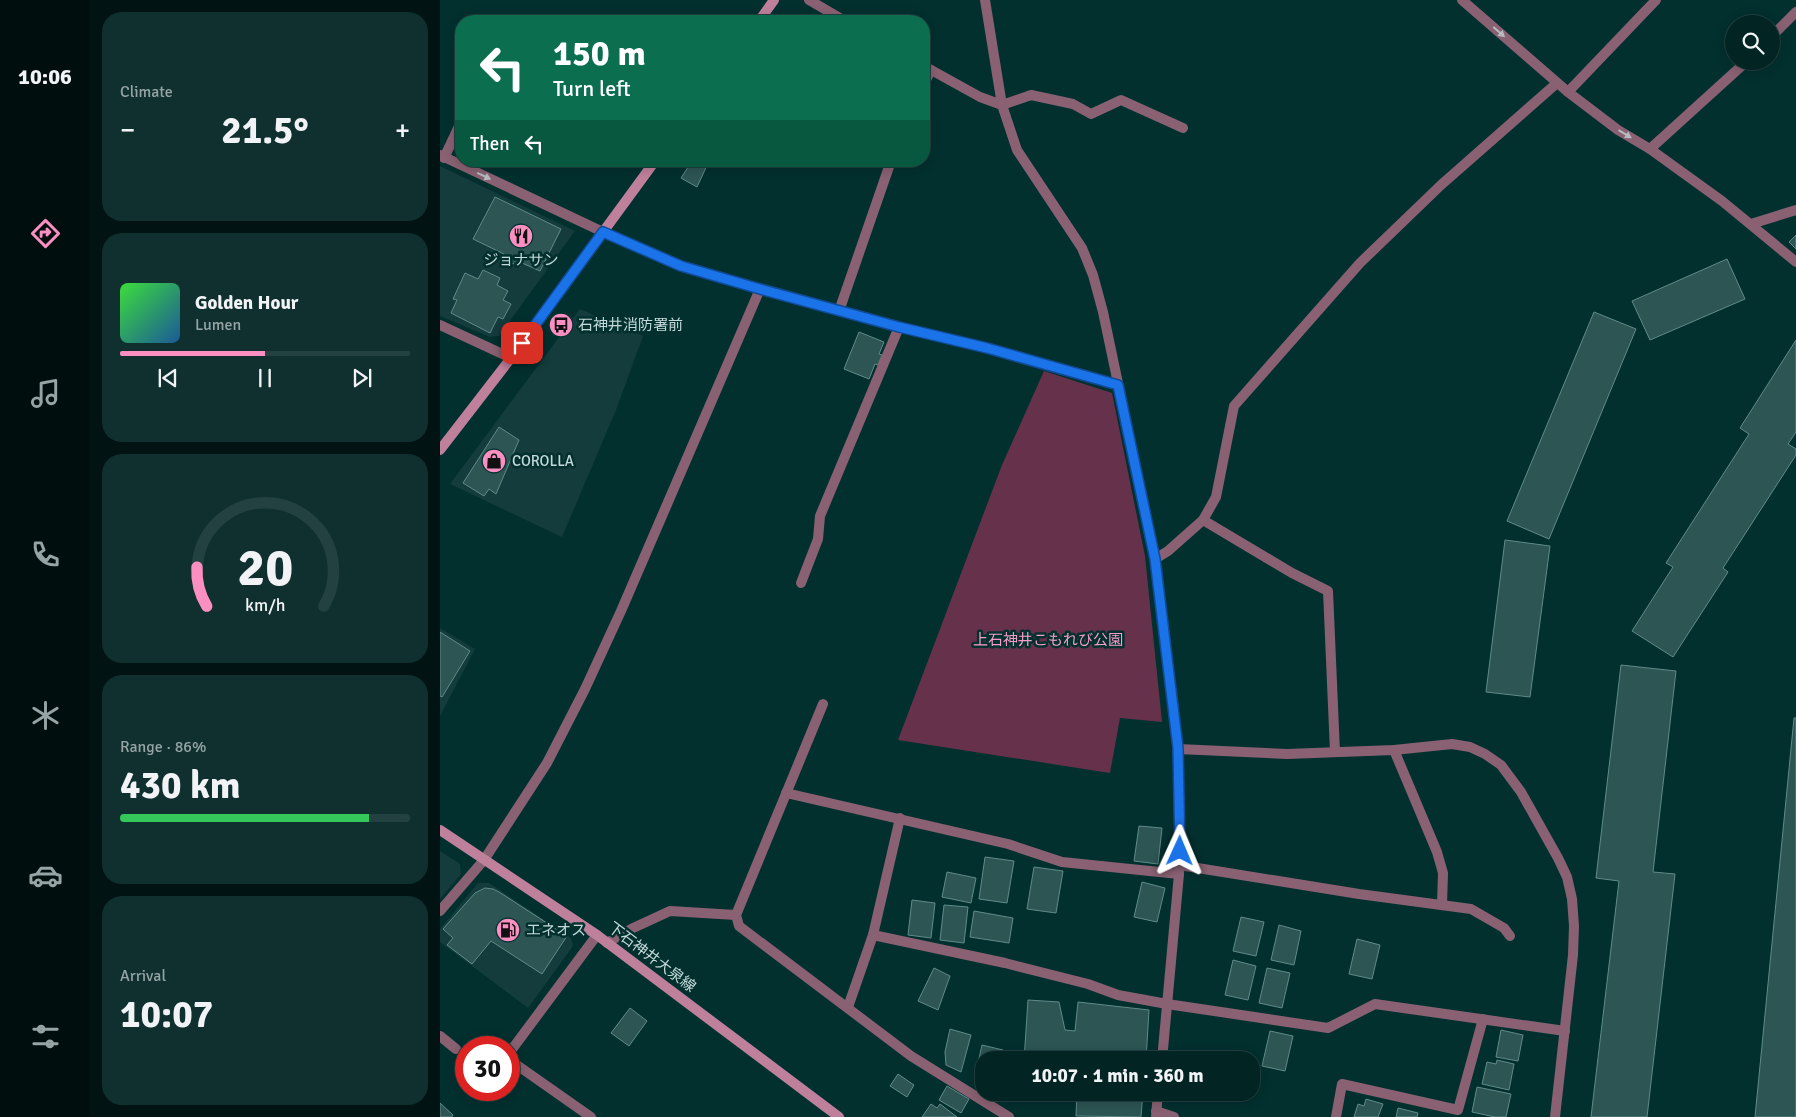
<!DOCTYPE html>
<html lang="en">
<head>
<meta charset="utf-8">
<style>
	body { margin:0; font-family:Signika,"Noto Sans JP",sans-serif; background:#103030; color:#f1f3f6; height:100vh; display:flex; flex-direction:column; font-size:19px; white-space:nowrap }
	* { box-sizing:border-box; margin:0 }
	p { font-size:16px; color:#96a4a6 }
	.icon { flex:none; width:28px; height:28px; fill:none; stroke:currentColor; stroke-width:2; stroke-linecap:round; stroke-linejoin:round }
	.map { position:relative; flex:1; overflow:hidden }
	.drawer { display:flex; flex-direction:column; gap:12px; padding:12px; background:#011413; width:350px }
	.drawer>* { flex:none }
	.hud { position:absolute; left:15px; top:15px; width:475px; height:152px; border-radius:20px; box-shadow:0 2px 12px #0003,0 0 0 1px #234141; background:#0b6e4f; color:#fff; overflow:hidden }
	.tools { position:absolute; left:1285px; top:15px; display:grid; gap:10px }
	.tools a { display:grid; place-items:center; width:55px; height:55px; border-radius:50%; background:#022423; box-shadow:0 2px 12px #0003,0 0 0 1px #234141; font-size:25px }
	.speed { position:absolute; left:15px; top:1036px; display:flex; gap:10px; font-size:25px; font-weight:700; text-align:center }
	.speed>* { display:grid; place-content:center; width:65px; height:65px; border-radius:50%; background:#022423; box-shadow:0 2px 12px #0003,0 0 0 1px #234141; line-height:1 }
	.speed .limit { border:8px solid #d22; background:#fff; color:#111 }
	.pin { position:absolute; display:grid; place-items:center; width:42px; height:42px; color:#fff; margin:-21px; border-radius:10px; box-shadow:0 2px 8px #0006 }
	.me { position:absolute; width:55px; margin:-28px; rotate:1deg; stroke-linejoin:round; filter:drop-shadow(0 0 4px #0008) }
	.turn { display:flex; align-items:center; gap:18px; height:105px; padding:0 15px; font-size:22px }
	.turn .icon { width:65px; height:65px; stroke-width:2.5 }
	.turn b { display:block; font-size:35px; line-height:42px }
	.then { display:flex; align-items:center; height:48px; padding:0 15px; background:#0003; gap:10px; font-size:19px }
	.big { font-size:38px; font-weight:700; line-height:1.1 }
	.drawer .tile { flex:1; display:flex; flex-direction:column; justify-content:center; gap:8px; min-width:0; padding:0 18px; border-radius:20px; background:#103030 }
	.drawer .dial { align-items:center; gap:0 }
	.dial svg { height:130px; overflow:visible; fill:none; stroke:#234141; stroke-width:7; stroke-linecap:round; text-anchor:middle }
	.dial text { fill:#f1f3f6; stroke:none }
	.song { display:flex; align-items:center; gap:15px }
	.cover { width:60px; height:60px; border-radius:8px; background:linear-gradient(135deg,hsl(120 70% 55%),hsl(210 70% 35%)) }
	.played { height:5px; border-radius:2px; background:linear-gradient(90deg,#fc8fc2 50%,#234141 50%) }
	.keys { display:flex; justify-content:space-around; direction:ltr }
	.heat { display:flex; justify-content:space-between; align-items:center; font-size:28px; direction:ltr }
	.charge { height:8px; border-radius:4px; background:linear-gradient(90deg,#34c759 86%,#234141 0) }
	.trip { position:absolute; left:535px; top:1051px; width:285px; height:50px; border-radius:20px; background:#022423; box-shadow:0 2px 12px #0003,0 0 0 1px #234141; font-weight:700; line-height:50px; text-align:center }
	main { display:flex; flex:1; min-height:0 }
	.dock { display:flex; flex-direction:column; width:90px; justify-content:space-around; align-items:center; background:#010e0e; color:#96a4a6 }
	.dock .icon { width:35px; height:35px }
	.dock .selected { color:#fc8fc2 }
	.dock b { font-size:22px; color:#f1f3f6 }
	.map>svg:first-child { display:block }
	.built { fill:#143c3c }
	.green { fill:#66314a }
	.building { fill:#2c5554; stroke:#618b8a }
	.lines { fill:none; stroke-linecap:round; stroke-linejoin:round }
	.minor { stroke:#896172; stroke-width:10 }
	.tertiary { stroke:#896172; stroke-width:10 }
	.secondary { stroke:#bf809c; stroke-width:10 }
	.oneway { fill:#b5bbbf }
	.route-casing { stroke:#114b97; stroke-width:12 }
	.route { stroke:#1a73e8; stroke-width:9 }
	.labels { text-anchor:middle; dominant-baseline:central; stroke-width:5; stroke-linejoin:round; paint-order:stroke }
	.poi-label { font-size:15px; fill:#c4d9d9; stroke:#02302f; text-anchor:start }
	.park-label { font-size:15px; fill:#fc9cc8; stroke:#02302f }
	.street-label { font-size:15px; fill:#c4d9d9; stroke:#02302f }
</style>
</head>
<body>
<main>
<nav class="dock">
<b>10:06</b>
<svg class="icon selected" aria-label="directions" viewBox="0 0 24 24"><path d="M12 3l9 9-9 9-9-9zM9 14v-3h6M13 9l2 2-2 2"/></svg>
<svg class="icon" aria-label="music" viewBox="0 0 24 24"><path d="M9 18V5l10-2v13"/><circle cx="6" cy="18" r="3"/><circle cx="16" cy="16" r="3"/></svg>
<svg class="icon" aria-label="phone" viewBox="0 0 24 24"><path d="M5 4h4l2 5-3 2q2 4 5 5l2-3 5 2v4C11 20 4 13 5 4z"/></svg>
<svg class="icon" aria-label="climate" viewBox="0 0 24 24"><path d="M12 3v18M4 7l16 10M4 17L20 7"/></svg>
<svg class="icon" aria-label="car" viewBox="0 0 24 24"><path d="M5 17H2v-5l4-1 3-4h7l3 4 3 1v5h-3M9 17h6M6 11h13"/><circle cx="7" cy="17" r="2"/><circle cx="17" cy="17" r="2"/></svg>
<svg class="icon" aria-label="filters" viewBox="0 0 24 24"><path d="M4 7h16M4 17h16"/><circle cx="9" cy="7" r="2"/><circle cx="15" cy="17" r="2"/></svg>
</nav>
<section class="drawer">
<div class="tile"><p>Climate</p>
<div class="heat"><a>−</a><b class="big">21.5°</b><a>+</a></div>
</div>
<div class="tile">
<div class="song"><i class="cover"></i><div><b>Golden Hour</b><p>Lumen</p></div></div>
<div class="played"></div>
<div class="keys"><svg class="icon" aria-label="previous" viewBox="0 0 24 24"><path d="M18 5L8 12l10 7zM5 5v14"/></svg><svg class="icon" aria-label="pause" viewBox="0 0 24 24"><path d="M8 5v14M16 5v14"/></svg><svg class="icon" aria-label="next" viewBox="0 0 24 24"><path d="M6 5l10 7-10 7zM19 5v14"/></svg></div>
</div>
<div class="tile dial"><svg viewBox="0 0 100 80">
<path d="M14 69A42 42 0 1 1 86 69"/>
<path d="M14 69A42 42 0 0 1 8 45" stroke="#fc8fc2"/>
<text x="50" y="56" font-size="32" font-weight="700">20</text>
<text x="50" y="72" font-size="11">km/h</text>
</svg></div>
<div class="tile"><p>Range · 86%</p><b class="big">430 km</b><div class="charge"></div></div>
<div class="tile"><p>Arrival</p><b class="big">10:07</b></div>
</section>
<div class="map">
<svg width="1356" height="1117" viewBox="0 0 1356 1117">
	<rect width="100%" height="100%" fill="#02302f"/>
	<g class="built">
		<path d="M 0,166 L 135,231 L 59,336 L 50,337 L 0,316 Z"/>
		<path d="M 140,309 L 203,336 L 176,410 L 122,537 L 10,484 Z"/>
		<path d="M 0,628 L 35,649 L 0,716 Z"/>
		<path d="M 0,851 L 20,864 L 21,874 L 0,899 Z"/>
		<path d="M 38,883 L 49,883 L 131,938 L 133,946 L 88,1008 L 0,942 L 0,929 Z"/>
	</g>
	<path class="green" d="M 604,371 L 672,393 L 705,556 L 722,722 L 680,718 L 670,773 L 458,740 L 562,465 Z"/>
	<g class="building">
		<path d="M 252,161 L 269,161 L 257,187 L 241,178 Z"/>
		<path d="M 55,197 L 121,229 L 100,271 L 82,263 L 80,267 L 62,258 L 64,254 L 33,239 Z"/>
		<path d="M 1356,235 L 1356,249 L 1349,242 Z"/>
		<path d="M 1287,259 L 1305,299 L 1210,340 L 1192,301 Z"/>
		<path d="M 43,270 L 60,278 L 57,285 L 68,291 L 63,300 L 71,304 L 63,319 L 58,317 L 50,333 L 11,313 L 17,300 L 13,299 L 25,273 L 38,279 Z"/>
		<path d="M 1154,312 L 1196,329 L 1109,539 L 1067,521 Z"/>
		<path d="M 419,332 L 444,342 L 439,354 L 442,355 L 438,365 L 435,364 L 429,379 L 404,369 Z"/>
		<path d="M 1356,340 L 1356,432 L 1348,444 L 1356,449 L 1356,455 L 1283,568 L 1288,572 L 1233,657 L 1192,631 L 1233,567 L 1226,563 L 1309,434 L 1300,428 Z"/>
		<path d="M 59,427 L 79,440 L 56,494 L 49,489 L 44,496 L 23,483 Z"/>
		<path d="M 1065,540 L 1110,546 L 1090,697 L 1046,692 Z"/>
		<path d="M 0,632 L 30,651 L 2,697 L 0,696 Z"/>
		<path d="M 1181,665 L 1236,671 L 1213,872 L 1235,874 L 1207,1117 L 1151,1117 L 1179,881 L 1156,878 Z"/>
		<path d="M 1354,718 L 1356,718 L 1356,1117 L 1315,1117 Z"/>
		<path d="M 699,826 L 722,828 L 718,864 L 694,861 Z"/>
		<path d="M 545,857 L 574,861 L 567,903 L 539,899 Z"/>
		<path d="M 594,867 L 623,871 L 616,913 L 587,909 Z"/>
		<path d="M 507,872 L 536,878 L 531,903 L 502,897 Z"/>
		<path d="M 702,882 L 725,888 L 717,922 L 694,917 Z"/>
		<path d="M 45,888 L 53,889 L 59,892 L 127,936 L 102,974 L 51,941 L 32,964 L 7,945 L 13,938 L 3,929 L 35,893 Z"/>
		<path d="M 472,900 L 495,903 L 491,938 L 468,935 Z"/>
		<path d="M 504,905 L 528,907 L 524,943 L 500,940 Z"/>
		<path d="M 534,911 L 573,918 L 569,943 L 530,937 Z"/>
		<path d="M 801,917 L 824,922 L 816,956 L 793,951 Z"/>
		<path d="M 839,925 L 861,931 L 854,965 L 831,960 Z"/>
		<path d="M 917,939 L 940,945 L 932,979 L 909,974 Z"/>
		<path d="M 793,960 L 816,966 L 808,1000 L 785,995 Z"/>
		<path d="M 494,968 L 510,976 L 498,1010 L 478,1001 Z"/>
		<path d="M 827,968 L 850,973 L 842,1008 L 819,1003 Z"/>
		<path d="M 588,1000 L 619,1002 L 625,1030 L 635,1031 L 638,1002 L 709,1010 L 706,1060 L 584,1060 Z"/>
		<path d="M 190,1008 L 207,1021 L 189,1046 L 171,1033 Z"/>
		<path d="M 510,1029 L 531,1035 L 521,1072 L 506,1065 L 505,1052 Z"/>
		<path d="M 1061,1030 L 1083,1035 L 1078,1061 L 1056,1057 Z"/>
		<path d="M 830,1031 L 853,1036 L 845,1071 L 822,1066 Z"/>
		<path d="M 542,1045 L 563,1050 L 561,1060 L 544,1060 L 544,1083 L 538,1081 L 537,1067 Z"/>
		<path d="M 1057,1060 L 1074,1064 L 1069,1090 L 1042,1084 L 1047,1062 L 1056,1064 Z"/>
		<path d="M 458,1074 L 474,1085 L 467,1097 L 450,1086 Z"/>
		<path d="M 507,1086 L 529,1099 L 521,1113 L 499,1100 Z"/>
		<path d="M 1037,1087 L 1071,1094 L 1066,1117 L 1055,1117 L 1032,1112 Z"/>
		<path d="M 637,1092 L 703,1092 L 701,1117 L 636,1116 Z"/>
		<path d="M 926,1099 L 943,1104 L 938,1117 L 914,1117 L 918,1104 L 924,1106 Z"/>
		<path d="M 0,1103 L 13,1115 L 12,1117 L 0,1117 Z"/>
		<path d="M 491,1104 L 497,1108 L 500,1104 L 517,1117 L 482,1117 Z"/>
		<path d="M 958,1108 L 978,1113 L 977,1117 L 956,1117 Z"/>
	</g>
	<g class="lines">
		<g class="minor">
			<path d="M 369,0 L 405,21"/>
			<path d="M 545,0 L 562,105 L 577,150 L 642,248 L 653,275 L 663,312 L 715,559 L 738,749 L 740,838 L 739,874 L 722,1060"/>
			<path d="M 1022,0 L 1128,92 L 1178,130 L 1210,149 L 1282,201 L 1356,262"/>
			<path d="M 1331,37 L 1356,12"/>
			<path d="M 484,66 L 540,97 L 562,105 L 591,95 L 633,104 L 651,114 L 681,100 L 743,128"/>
			<path d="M 484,84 L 491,70"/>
			<path d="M 1128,92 L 1216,0"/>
			<path d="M 1210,149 L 1307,61"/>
			<path d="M 0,155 L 163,232 L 241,266 L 320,289 L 459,327 L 547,348 L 678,385"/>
			<path d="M 4,158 L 21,122"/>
			<path d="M 1311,224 L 1356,210"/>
			<path d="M 399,311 L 451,161"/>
			<path d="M 0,325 L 71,358"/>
			<path d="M 763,520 L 852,573 L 888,591 L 895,752"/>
			<path d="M 715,559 L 728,551 L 763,520 L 776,497 L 794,406 L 920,263 L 1001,185 L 1117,83"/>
			<path d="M 361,583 L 378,539 L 380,516 L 459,327"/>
			<path d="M 383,704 L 296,915 L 299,926 L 471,1056 L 569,1117"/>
			<path d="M 954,750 L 997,852 L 1003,873 L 1002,905"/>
			<path d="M 346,793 L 568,844 L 622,862 L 739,874"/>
			<path d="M 739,865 L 919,894 L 1031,909 L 1064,928 L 1070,936"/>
			<path d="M 0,911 L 44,860 L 107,763 L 145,689 L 181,611 L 320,289"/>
			<path d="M 433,935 L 565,963 L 648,984 L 678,995 L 727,1004 L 888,1028 L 935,1004 L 1125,1031"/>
			<path d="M 167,943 L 191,929 L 230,911 L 296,915"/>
			<path d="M 408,1007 L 433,935 L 460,818"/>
			<path d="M 0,1036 L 16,1049"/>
			<path d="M 716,1111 L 734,1117"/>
			<path d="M 151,1117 L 74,1063 L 70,1052 L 157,935"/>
			<path d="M 716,1117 L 718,1092"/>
			<path d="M 896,1117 L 902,1084 L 1018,1110 L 1043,1019"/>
		</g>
		<path class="tertiary" d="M 738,749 L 847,754 L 954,750 L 1012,744 L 1030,747 L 1045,754 L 1061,765 L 1081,792 L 1118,858 L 1127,877 L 1132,899 L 1134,926 L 1133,955 L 1115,1117"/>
		<g class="secondary">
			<path d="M 319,21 L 334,0"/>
			<path d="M 0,450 L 71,358 L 215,161"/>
			<path d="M 0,830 L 157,935 L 399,1117"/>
		</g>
	</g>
	<defs><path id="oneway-solid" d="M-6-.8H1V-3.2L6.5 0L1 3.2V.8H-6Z" transform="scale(1.25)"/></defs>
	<g class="oneway">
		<use href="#oneway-solid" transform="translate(1059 32) rotate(41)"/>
		<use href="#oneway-solid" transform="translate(1185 134) rotate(31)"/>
		<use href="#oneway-solid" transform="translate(44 176) rotate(25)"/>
	</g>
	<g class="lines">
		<g class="route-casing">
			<path id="route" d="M 82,343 L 163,232 L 241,266 L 320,289 L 459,327 L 547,348 L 678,385 L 715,559 L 738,748 L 740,851"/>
		</g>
		<use href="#route" class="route"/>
	</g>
	<defs>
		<g id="restaurant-disc" transform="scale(1.25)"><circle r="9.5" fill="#fc8fc2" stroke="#02302f"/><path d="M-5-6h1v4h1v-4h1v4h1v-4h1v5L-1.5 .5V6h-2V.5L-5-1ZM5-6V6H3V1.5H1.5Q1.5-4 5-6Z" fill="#111"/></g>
		<g id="bus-disc" transform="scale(1.25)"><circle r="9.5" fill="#fc8fc2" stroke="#02302f"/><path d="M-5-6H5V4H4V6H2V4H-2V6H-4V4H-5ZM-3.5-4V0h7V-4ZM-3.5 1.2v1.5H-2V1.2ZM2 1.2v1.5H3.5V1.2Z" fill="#111"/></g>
		<g id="shop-disc" transform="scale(1.25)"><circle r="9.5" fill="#fc8fc2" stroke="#02302f"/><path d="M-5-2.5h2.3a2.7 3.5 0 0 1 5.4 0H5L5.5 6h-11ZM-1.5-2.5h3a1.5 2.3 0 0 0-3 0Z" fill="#111"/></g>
		<g id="fuel-disc" transform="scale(1.25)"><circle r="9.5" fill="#fc8fc2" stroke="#02302f"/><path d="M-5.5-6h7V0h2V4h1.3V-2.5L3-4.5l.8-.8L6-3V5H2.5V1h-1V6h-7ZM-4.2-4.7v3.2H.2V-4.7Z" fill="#111"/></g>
	</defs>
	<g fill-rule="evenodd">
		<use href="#restaurant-disc" x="81" y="236"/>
		<use href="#bus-disc" x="121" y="325"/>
		<use href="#shop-disc" x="54" y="461"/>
		<use href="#fuel-disc" x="68" y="930"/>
	</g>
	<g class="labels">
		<g class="poi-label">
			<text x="81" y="260" text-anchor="middle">ジョナサン</text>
			<text x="138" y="325">石神井消防署前</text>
			<text x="72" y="461">COROLLA</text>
			<text x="86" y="930">エネオス</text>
		</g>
		<g class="park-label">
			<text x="608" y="640">上石神井こもれび公園</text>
		</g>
		<g class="street-label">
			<text transform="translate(212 957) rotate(37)">下石神井大泉線</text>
		</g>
	</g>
</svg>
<div class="tools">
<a><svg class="icon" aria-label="search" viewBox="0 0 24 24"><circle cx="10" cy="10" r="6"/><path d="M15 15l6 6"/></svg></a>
</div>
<div class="speed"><div class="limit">30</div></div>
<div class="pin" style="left:82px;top:343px;background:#d93025"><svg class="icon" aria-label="arrive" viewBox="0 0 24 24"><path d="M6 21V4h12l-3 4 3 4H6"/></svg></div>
<svg class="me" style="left:740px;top:851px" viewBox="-20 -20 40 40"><path d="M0-17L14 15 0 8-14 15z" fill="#1a73e8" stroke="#fff" stroke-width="4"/></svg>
<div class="trip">10:07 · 1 min · 360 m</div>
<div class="hud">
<div class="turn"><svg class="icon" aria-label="left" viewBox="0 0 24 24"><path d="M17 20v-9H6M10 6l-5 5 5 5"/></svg><div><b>150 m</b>Turn left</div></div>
<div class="then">Then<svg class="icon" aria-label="left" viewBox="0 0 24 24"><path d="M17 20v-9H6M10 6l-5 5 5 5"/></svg></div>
</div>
</div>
</main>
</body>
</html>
